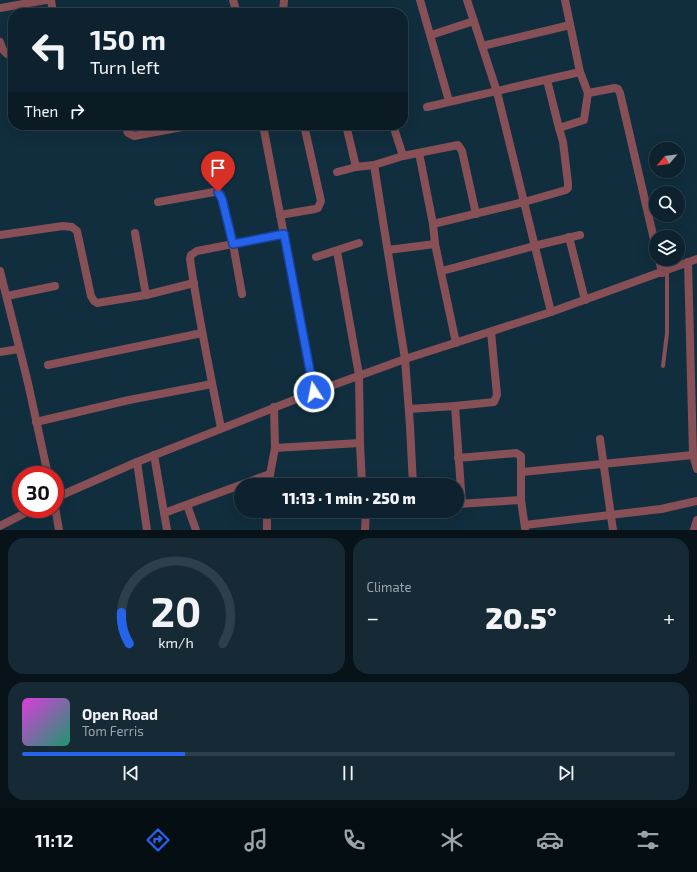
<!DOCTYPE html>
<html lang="en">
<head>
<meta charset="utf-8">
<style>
	body { margin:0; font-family:"Exo 2",sans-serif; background:#162a36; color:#f1f3f6; height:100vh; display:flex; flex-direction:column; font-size:15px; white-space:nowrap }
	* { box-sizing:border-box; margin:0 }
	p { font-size:13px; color:#9aa4aa }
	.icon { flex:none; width:22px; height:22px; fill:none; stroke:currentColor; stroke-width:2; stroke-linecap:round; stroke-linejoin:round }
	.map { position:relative; height:530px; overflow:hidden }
	.sheet { display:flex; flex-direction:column; gap:8px; padding:8px; background:#071319; flex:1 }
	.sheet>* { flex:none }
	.guide { position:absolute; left:8px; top:8px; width:400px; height:122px; border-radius:16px; box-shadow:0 4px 16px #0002,0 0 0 1px #2d3f4a; background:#0d222e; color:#f1f3f6; overflow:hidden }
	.needle { width:26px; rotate:242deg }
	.tools { position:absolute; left:649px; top:142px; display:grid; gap:8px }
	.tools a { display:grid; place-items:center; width:36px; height:36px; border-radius:50%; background:#0d222e; box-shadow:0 4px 16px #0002,0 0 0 1px #2d3f4a; font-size:20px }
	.speed { position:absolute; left:12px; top:466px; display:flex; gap:8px; font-size:20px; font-weight:700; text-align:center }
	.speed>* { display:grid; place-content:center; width:52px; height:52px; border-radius:50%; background:#0d222e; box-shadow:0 4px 16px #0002,0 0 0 1px #2d3f4a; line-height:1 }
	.speed .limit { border:6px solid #d22; background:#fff; color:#111 }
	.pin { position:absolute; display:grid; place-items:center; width:34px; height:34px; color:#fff; margin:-41px -17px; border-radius:50% 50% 50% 0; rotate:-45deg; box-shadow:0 0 4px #0007 }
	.pin .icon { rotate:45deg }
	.me { position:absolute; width:44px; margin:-22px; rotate:349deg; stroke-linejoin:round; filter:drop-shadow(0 0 3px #0008) }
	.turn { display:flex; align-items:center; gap:14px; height:84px; padding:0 16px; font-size:18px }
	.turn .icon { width:52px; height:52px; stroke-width:2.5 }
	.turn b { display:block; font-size:28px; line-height:34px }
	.then { display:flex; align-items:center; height:38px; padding:0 16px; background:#0003; gap:8px; font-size:15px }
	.big { font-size:30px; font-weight:800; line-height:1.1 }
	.sheet .tile { flex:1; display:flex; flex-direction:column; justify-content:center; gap:6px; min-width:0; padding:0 14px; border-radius:16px; background:#162a36 }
	.sheet .dial { align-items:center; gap:0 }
	.dial svg { height:104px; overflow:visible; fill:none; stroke:#2d3f4a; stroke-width:7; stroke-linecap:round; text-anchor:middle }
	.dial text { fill:#f1f3f6; stroke:none }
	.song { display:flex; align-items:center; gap:12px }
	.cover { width:48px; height:48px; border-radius:6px; background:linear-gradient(135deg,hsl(300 70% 55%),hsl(160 70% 35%)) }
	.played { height:4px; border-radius:2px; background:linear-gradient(90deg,#2563eb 25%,#2d3f4a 25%) }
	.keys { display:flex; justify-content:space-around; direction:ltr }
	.heat { display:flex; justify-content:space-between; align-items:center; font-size:22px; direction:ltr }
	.sheet .tiles { flex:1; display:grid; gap:8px; grid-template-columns:1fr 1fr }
	.tile:last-child { grid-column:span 2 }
	.trip { position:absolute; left:234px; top:478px; width:230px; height:40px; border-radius:20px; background:#0d222e; box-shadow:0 4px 16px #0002,0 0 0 1px #2d3f4a; font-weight:800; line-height:40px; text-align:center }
	.menu { display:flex; height:64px; justify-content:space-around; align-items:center; background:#050e12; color:#9aa4aa }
	.menu .icon { width:28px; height:28px }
	.menu .selected { color:#2563eb }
	.menu b { font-size:18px; color:#f1f3f6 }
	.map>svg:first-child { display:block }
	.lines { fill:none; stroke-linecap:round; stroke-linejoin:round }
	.lane { stroke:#875056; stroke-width:4 }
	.street { stroke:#875056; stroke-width:8 }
	.route-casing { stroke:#184099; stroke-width:10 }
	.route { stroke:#2563eb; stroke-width:7 }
</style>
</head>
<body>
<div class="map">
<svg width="697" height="530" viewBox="0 0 697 530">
	<rect width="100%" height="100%" fill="#112e3e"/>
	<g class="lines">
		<path class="lane" d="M 663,366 L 667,333 L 667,270"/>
		<g class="street">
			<path d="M 51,0 L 53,13"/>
			<path d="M 233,0 L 237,13"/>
			<path d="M 420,0 L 449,101"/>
			<path d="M 467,0 L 497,92 L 551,312"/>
			<path d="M 565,0 L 580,72 L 588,93 L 615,88 L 618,89 L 620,93 L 656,248"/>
			<path d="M 0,8 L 46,0"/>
			<path d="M 283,13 L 284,0"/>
			<path d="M 431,35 L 474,21"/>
			<path d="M 0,42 L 3,50 L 7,54 L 13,55"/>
			<path d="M 482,46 L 570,25"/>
			<path d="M 547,80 L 559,128"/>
			<path d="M 427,107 L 580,72"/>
			<path d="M 125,125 L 128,133 L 134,136 L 193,125"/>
			<path d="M 263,125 L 314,392"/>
			<path d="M 346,125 L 356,167"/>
			<path d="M 393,125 L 403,156"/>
			<path d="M 419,153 L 433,224 L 435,244 L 456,343"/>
			<path d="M 374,165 L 405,359 L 410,426 L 413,485"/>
			<path d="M 337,172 L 356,167 L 374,165 L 403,156 L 458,145 L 462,151 L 476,214"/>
			<path d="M 158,202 L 214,192 L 218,192 L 221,195 L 233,244 L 242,294"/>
			<path d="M 280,215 L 315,209 L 318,208 L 321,201 L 304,125"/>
			<path d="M 433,224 L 524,202 L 566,190 L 568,188 L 568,183 L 563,142 L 559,128 L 584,120 L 588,93"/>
			<path d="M 135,233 L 146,295"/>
			<path d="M 0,235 L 63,226 L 72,227 L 77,231 L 91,296 L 94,301 L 97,303 L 146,295 L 194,283"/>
			<path d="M 569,237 L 585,300"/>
			<path d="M 388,250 L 435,244"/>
			<path d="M 337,251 L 359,375 L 360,443 L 362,485"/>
			<path d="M 316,257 L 359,243"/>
			<path d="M 659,259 L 662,273"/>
			<path d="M 688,262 L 693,455 L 697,469"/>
			<path d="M 0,271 L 28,383 L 48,475"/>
			<path d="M 442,271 L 534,246 L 580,235"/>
			<path d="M 7,296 L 55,286"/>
			<path d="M 0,352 L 19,349"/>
			<path d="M 48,365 L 202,333"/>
			<path d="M 455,406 L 462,504"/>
			<path d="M 409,409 L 455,406 L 494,402 L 497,395 L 491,332"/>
			<path d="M 36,422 L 129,400 L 212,384"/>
			<path d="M 221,428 C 210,372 198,316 190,259 L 191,255 L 197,251 L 284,234"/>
			<path d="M 600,439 L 613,530"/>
			<path d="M 275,448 L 360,443"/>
			<path d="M 154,455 L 167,530"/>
			<path d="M 458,458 L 516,453 L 521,456 L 521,500 L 525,528"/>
			<path d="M 137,462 L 147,530"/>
			<path d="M 522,472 L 693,455"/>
			<path d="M 268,485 L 275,448 L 274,407"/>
			<path d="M 55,498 L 137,462 L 314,392 L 405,359 L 551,312 L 697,259"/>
			<path d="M 457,504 L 521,500"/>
			<path d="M 187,505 L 196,530"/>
			<path d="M 55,507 L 59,530"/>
			<path d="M 164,513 L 270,474"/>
			<path d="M 525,525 L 661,509 L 697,501"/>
			<path d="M 0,526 L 33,509"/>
			<path d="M 267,530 L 267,511"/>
			<path d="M 365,530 L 366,511"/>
			<path d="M 694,530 L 697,520"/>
		</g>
	</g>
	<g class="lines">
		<g class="route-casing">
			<path id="route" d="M 218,192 L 222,199 L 233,244 L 284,234 L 314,392"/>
		</g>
		<use href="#route" class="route"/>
	</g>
</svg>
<div class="tools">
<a><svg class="needle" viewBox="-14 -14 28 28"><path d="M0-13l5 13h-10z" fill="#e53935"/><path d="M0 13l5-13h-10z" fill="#9aa4aa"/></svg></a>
<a><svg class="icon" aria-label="search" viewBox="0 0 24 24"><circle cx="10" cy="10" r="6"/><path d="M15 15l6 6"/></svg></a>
<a><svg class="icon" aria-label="layers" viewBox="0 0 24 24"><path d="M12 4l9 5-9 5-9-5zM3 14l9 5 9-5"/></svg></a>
</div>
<div class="speed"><div class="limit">30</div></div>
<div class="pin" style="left:218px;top:192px;background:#d93025"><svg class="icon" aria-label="arrive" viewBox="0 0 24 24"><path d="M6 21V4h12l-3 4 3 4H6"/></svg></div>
<svg class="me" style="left:314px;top:392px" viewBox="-20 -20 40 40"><circle r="17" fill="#2563eb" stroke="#fff" stroke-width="3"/><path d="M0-11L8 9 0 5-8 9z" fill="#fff"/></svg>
<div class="trip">11:13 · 1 min · 250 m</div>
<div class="guide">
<div class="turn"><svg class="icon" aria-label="left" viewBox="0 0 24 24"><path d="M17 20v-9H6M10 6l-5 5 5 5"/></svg><div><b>150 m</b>Turn left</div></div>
<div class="then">Then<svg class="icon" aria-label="right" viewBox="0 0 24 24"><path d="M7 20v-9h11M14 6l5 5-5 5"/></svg></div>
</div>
</div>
<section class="sheet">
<div class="tiles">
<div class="tile dial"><svg viewBox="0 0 100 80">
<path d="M14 69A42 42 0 1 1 86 69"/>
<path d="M14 69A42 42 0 0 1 8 45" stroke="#2563eb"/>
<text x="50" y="56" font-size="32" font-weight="700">20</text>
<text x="50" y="72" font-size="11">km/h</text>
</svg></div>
<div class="tile"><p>Climate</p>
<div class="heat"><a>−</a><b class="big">20.5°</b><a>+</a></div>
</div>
<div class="tile">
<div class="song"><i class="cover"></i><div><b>Open Road</b><p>Tom Ferris</p></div></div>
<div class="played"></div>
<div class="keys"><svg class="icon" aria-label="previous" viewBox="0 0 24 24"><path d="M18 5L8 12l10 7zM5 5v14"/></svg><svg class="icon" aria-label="pause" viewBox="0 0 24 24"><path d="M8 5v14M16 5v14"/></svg><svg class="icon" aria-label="next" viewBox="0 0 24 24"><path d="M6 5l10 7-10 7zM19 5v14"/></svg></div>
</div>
</div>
</section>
<nav class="menu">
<b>11:12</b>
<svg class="icon selected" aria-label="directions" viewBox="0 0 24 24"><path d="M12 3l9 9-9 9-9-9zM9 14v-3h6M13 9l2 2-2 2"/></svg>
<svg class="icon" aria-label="music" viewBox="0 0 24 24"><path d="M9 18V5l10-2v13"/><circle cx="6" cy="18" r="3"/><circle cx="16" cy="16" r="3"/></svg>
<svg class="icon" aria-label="phone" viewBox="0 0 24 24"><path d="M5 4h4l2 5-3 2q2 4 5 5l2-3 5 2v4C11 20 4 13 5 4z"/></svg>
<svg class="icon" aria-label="climate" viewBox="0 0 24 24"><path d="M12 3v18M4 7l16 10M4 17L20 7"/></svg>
<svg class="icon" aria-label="car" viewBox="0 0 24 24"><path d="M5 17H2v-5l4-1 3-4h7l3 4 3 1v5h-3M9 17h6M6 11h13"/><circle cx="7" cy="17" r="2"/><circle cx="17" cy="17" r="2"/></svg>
<svg class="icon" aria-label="filters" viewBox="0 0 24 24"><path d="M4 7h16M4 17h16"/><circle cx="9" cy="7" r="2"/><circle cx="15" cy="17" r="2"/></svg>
</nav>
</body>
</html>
